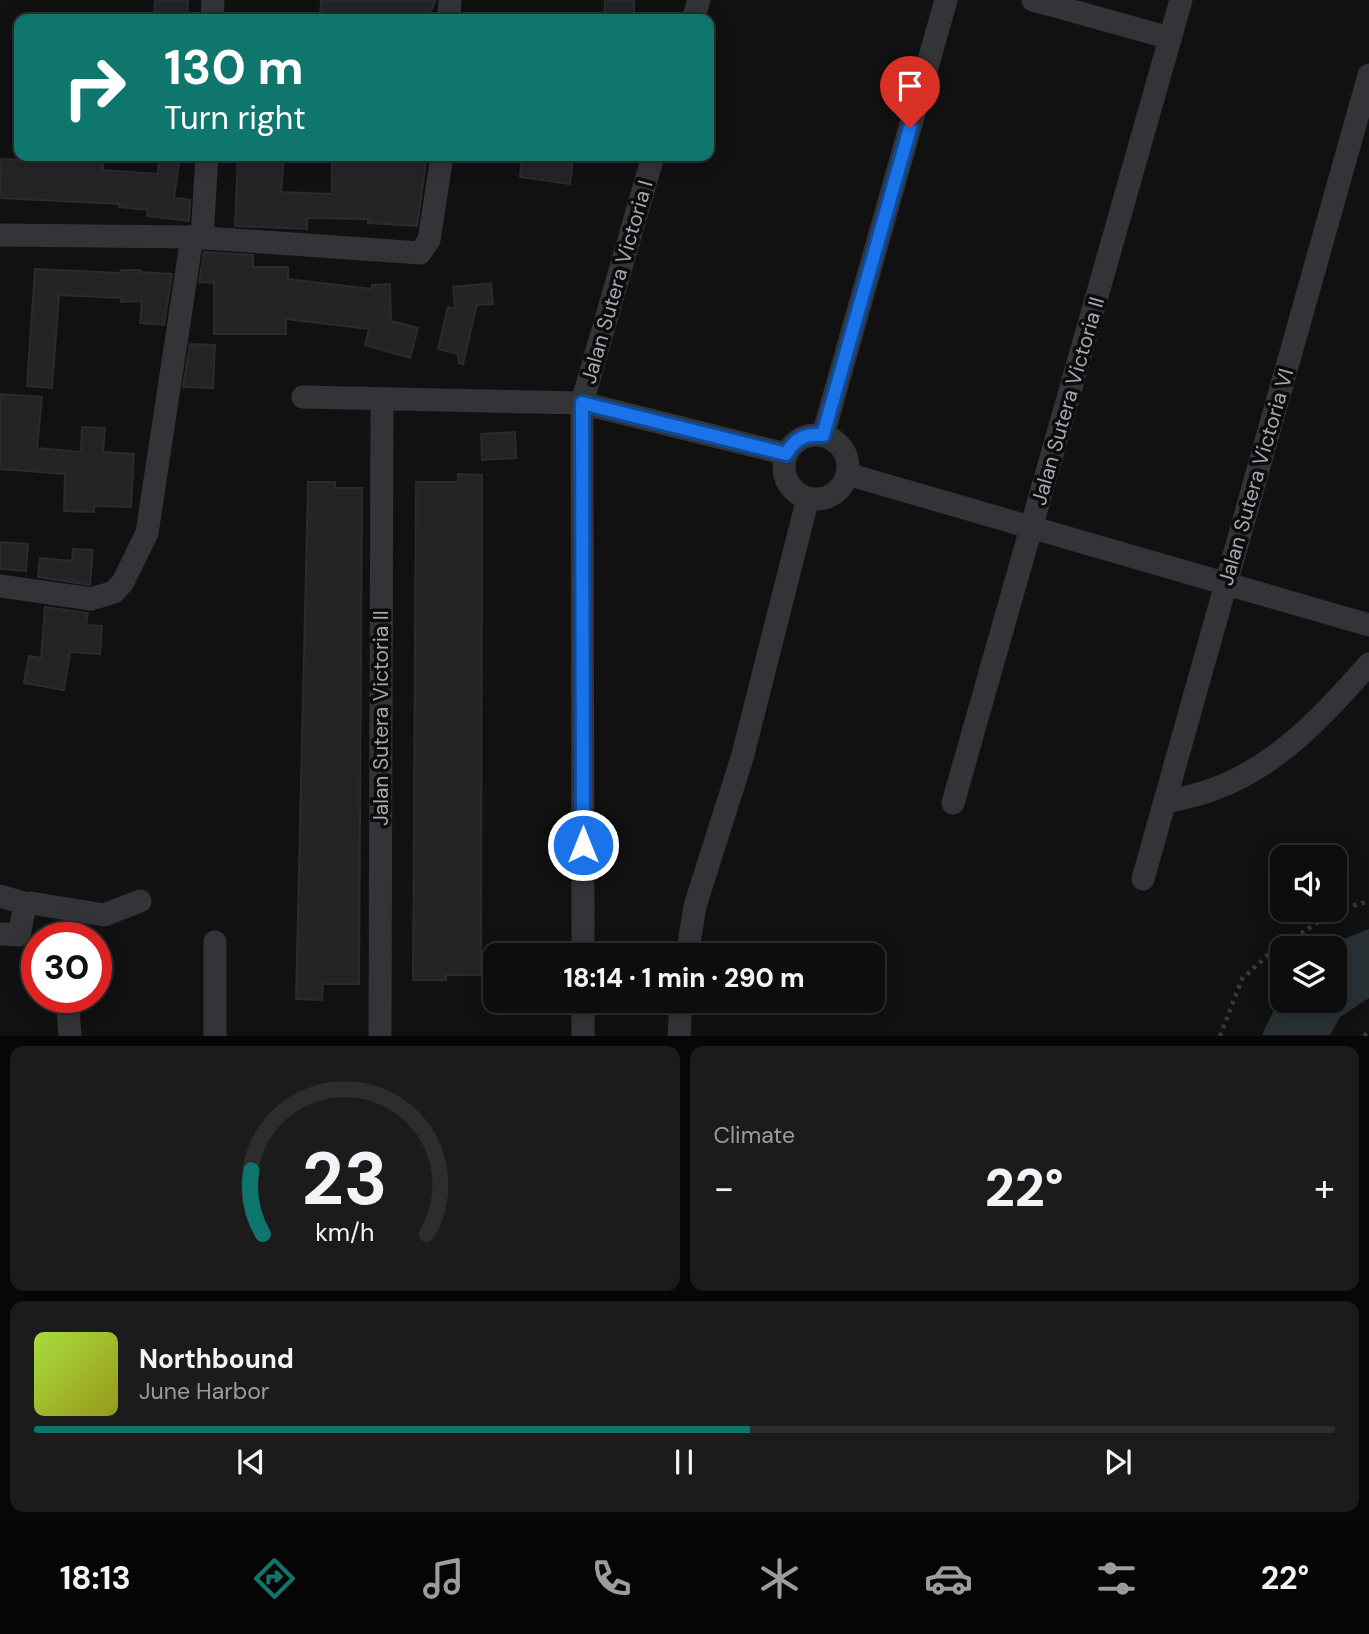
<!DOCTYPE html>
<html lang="en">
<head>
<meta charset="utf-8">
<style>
	body { margin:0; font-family:"DM Sans",sans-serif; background:#1b1b1c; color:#f1f3f6; height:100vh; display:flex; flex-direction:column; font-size:26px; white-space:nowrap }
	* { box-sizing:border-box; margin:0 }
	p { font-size:23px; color:#9a9c9e }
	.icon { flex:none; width:38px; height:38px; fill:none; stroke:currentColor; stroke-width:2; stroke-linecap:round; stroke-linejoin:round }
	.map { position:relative; height:1036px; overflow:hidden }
	.details { display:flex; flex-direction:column; gap:10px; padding:10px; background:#070708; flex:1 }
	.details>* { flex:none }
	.top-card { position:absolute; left:14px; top:14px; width:700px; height:147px; border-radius:14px; box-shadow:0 4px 18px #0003,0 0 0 2px #2d2d2e; background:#0f766e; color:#fff; overflow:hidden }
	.controls { position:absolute; left:1270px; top:845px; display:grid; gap:14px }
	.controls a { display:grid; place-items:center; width:77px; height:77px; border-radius:14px; background:#0d0d0e; box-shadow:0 4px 18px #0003,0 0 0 2px #2d2d2e; font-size:35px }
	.speed { position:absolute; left:21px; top:922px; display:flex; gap:14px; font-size:35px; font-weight:700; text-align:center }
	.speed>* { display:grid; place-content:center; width:91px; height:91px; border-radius:50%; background:#0d0d0e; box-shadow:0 4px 18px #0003,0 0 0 2px #2d2d2e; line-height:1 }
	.speed .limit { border:10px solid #d22; background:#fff; color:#111 }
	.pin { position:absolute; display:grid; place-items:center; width:60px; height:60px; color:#fff; margin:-72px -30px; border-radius:50% 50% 50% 0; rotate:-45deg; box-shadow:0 0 7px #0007 }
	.pin .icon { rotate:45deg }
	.me { position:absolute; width:77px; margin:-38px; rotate:0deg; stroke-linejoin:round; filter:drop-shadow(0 0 5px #0008) }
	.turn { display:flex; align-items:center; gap:24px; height:147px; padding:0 35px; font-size:32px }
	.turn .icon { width:91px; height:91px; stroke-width:2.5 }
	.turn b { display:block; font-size:49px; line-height:60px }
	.big { font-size:52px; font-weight:800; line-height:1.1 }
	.details .card { flex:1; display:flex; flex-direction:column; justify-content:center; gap:10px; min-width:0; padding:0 24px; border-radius:14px; background:#1b1b1c }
	.details .dial { align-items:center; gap:0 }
	.dial svg { height:182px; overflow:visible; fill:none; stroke:#2d2d2e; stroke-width:7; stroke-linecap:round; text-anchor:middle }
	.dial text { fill:#f1f3f6; stroke:none }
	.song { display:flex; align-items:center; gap:21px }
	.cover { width:84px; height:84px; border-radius:10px; background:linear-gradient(135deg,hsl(80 70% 55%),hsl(60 70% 35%)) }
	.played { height:7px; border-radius:4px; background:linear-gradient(90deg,#0f766e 55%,#2d2d2e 55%) }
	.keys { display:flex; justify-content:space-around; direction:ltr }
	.heat { display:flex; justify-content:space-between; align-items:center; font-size:38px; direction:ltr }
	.details .tiles { flex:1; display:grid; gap:10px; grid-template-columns:1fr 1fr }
	.card:last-child { grid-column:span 2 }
	.trip { position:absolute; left:483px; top:943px; width:402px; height:70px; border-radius:14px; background:#0d0d0e; box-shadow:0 4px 18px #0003,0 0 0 2px #2d2d2e; font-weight:800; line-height:70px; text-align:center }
	.dock { display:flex; height:112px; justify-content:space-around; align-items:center; background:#050506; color:#9a9c9e }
	.dock .icon { width:49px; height:49px }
	.dock .selected { color:#0f766e }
	.dock b { font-size:32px; color:#f1f3f6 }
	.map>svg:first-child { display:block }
	.water { fill:#293034 }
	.building { fill:#242426; stroke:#2b2b2e; stroke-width:2 }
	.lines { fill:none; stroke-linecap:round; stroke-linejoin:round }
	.path { stroke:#393a3e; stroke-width:4.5; stroke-dasharray:3.5 5; stroke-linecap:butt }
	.minor { stroke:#323437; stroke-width:23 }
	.route-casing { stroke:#114b97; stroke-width:18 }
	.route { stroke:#1a73e8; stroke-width:12 }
	.labels { text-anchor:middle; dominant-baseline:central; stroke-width:7; stroke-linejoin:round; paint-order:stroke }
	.street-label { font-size:21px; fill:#a4a9b1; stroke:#0c0c0d }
</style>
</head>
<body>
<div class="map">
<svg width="1369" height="1036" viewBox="0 0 1369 1036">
	<rect width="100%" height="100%" fill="#111112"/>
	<path class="water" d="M 1369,929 L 1369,998 L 1340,1017 L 1330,1035 L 1262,1035 L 1283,991 L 1283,1001 L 1335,1001 L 1335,948 L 1322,948 Z"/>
	<g class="building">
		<path d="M 155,0 L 188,0 L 187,19 L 154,19 Z"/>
		<path d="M 321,0 L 436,0 L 427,19 L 320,19 Z"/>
		<path d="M 605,0 L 634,0 L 634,19 L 604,19 Z"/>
		<path d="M 24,156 L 103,156 L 103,170 L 158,174 L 159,156 L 180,156 L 174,198 L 190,200 L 189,221 L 147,216 L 148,210 L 119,207 L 120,204 L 0,198 L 0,159 L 24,160 Z"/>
		<path d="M 238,156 L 284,156 L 281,192 L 332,194 L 332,156 L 427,156 L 417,226 L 368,223 L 368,219 L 307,218 L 307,229 L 235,226 Z"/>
		<path d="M 522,156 L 573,158 L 570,184 L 520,177 Z"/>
		<path d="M 204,252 L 253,255 L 253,267 L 288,267 L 288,279 L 372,289 L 372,285 L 390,284 L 391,321 L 418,328 L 410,358 L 365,345 L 369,329 L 286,319 L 286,334 L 214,334 L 214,283 L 199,282 Z"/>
		<path d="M 35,269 L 121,273 L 121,270 L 140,270 L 140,272 L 172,274 L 164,325 L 140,323 L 142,301 L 121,302 L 121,298 L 59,295 L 52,388 L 27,386 Z"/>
		<path d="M 491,283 L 493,304 L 477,305 L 463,364 L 459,363 L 458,354 L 438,349 L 448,307 L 455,309 L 453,287 Z"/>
		<path d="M 190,344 L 215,345 L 213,388 L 183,387 Z"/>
		<path d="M 0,394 L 42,397 L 37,448 L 81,452 L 82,427 L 105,428 L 103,452 L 134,454 L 131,507 L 94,506 L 94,512 L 64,511 L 65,474 L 0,469 Z"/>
		<path d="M 515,432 L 516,458 L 482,460 L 481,434 Z"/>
		<path d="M 458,474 L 482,475 L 481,975 L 446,975 L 446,980 L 413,980 L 416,482 L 458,482 Z"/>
		<path d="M 308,482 L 335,482 L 335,488 L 362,488 L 359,984 L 323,984 L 322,1000 L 296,999 Z"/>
		<path d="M 0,542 L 28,544 L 26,571 L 0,569 Z"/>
		<path d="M 73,549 L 93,550 L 90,585 L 38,577 L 40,558 L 72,561 Z"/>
		<path d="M 45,607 L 88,613 L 86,625 L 102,626 L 100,654 L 70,652 L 64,690 L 24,683 L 29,656 L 41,658 Z"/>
	</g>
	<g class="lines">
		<g class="path">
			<path d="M 1220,1036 L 1242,979 L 1268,955 L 1335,911 L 1369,901"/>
			<path d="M 1364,1036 L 1369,1032"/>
		</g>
		<g class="minor">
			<path d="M 1033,0 L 1170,38"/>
			<path d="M 212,19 L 213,0"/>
			<path d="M 449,19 L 450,0"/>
			<path d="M 693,19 L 699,0"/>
			<path d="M 0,235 L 192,237 L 420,253 L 429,240 L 442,156"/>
			<path d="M 202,238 L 207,156"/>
			<path d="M 303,397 L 582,403 L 786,454"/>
			<circle cx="816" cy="467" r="32"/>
			<path d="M 823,435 L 946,0"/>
			<path d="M 847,474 L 1369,625"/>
			<path d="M 0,586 L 91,599 L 114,592 L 123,582 L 147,533 L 192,237"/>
			<path d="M 1167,802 C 1182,798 1199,795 1214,789 C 1278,766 1326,713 1369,664"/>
			<path d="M 953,803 L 1181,0"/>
			<path d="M 1143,879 L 1369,75"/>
			<path d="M 0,896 L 28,904"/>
			<path d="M 0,934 L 19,935 L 25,906 L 31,903 L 104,915 L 140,901"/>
			<path d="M 215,942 L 215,1036"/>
			<path d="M 583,956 L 582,403 L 653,156"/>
			<path d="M 687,956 L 695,906 L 742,758 L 808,498"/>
			<path d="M 67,998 L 70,1036"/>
			<path d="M 583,1001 L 583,1036"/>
			<path d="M 380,1036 L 382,400"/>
			<path d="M 679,1036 L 681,1001"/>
		</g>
	</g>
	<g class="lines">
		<g class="route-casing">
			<path id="route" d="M 583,845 L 582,403 L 786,454 C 795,439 805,433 823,435 L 910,128"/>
		</g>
		<use href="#route" class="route"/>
	</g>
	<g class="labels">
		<g class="street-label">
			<text transform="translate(617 282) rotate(-74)">Jalan Sutera Victoria I</text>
			<text transform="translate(1068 401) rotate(-74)">Jalan Sutera Victoria II</text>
			<text transform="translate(1256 477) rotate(-74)">Jalan Sutera Victoria VI</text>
			<text transform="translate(381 718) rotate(-90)">Jalan Sutera Victoria II</text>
		</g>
	</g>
</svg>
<div class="controls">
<a><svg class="icon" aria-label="sound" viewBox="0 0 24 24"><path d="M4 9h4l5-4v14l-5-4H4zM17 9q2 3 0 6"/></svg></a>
<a><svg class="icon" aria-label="layers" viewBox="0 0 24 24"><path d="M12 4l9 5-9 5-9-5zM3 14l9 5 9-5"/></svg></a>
</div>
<div class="speed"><div class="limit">30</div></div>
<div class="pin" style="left:910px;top:128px;background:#d93025"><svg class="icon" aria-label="arrive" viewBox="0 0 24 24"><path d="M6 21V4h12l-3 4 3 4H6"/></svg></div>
<svg class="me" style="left:583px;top:845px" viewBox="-20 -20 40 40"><circle r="17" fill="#1a73e8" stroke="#fff" stroke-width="3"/><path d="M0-11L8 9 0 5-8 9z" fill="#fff"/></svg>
<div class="trip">18:14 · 1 min · 290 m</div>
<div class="top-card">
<div class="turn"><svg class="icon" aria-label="right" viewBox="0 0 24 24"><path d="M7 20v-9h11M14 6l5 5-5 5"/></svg><div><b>130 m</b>Turn right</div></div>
</div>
</div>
<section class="details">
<div class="tiles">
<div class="card dial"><svg viewBox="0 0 100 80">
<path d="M14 69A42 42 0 1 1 86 69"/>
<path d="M14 69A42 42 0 0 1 9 41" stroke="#0f766e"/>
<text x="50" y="56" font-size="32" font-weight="700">23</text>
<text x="50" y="72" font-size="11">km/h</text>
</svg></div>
<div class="card"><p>Climate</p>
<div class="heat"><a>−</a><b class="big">22°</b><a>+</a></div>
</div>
<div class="card">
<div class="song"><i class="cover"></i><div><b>Northbound</b><p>June Harbor</p></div></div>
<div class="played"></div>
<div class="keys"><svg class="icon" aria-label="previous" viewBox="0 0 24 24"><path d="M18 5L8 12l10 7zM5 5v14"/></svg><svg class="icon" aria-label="pause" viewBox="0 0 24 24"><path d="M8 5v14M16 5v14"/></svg><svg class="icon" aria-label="next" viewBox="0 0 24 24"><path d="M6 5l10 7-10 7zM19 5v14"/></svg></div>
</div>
</div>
</section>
<nav class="dock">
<b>18:13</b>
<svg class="icon selected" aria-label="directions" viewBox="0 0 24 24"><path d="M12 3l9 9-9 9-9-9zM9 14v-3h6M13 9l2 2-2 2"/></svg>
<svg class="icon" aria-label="music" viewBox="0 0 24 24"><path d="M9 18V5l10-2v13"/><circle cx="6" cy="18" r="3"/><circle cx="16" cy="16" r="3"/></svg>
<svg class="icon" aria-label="phone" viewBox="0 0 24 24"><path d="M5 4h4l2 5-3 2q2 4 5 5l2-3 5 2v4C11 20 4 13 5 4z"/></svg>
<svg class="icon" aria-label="climate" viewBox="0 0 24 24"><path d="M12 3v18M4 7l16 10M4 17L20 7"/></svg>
<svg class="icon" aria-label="car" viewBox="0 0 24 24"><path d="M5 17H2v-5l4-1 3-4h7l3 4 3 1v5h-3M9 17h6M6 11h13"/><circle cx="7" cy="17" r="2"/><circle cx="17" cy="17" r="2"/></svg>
<svg class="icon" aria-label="filters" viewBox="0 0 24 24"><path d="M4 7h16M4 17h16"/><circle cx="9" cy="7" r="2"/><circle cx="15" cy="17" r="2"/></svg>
<b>22°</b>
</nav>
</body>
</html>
